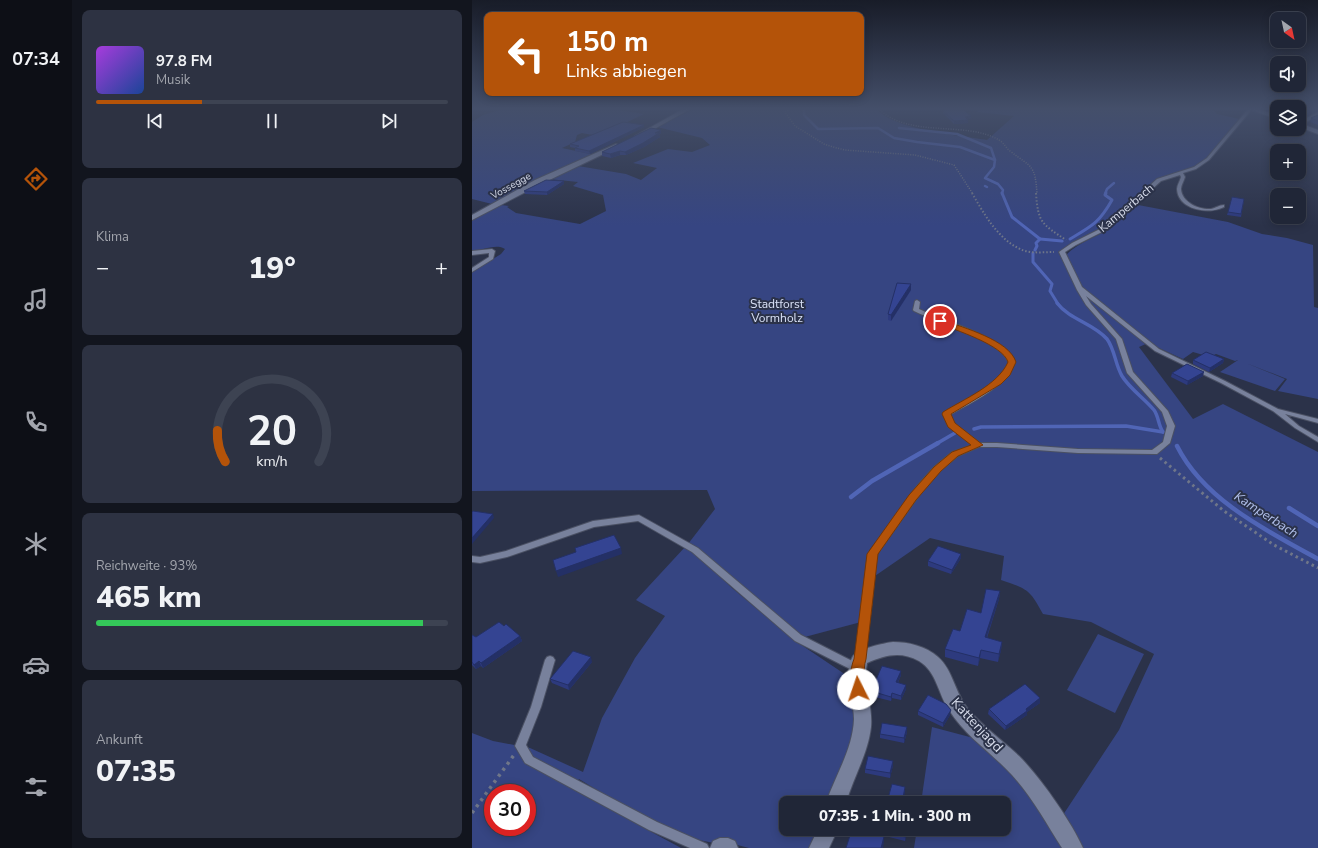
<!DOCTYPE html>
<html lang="de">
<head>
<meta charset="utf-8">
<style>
	body { margin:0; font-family:"Nunito Sans",sans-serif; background:#2d3242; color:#f1f3f6; height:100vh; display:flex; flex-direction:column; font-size:15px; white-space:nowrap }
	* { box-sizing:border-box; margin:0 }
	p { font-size:13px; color:#a2a5ad }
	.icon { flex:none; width:22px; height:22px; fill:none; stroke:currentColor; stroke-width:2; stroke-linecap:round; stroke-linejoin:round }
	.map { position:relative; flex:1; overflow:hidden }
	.details { display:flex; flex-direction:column; gap:10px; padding:10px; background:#12151e; width:400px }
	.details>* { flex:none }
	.top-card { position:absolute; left:12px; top:12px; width:380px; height:84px; border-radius:8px; box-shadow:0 2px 10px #0003,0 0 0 1px #3d4352; background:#b45309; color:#fff; overflow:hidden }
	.needle { width:26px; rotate:147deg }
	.fabs { position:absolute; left:798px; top:12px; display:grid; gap:8px }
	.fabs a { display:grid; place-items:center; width:36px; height:36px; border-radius:8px; background:#202637; box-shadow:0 2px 10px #0003,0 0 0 1px #3d4352; font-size:20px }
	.speed { position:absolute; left:12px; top:784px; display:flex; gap:8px; font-size:20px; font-weight:700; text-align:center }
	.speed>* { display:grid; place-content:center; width:52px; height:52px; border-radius:50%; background:#202637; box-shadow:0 2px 10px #0003,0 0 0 1px #3d4352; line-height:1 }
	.speed .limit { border:6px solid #d22; background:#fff; color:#111 }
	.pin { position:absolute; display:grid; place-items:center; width:34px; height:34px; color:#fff; margin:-17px; border:2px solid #fff; border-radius:50%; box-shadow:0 1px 4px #0007 }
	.me { position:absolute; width:44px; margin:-22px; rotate:356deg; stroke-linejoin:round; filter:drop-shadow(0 0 3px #0008) }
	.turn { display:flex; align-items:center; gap:14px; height:84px; padding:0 16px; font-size:18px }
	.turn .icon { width:52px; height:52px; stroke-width:2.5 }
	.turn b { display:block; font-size:28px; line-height:34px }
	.big { font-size:30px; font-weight:800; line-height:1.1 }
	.details .widget { flex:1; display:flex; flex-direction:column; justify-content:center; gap:6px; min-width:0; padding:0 14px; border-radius:8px; background:#2d3242 }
	.details .dial { align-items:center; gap:0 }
	.dial svg { height:104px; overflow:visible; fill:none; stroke:#3d4352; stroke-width:7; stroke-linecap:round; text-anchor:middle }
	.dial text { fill:#f1f3f6; stroke:none }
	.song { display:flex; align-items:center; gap:12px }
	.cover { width:48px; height:48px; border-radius:6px; background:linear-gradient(135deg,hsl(280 70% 55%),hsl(220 70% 35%)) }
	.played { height:4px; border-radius:2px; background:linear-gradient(90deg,#b45309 30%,#3d4352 30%) }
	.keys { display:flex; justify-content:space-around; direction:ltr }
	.heat { display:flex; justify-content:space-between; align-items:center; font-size:22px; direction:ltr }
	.charge { height:6px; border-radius:3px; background:linear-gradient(90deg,#34c759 93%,#3d4352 0) }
	.trip { position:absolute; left:307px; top:796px; width:232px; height:40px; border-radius:8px; background:#202637; box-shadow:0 2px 10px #0003,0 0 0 1px #3d4352; font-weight:800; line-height:40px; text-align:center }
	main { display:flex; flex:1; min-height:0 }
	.tab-bar { display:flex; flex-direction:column; width:72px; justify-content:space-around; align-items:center; background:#0d0f16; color:#a2a5ad }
	.tab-bar .icon { width:28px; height:28px }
	.tab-bar .on { color:#b45309 }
	.tab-bar b { font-size:18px; color:#f1f3f6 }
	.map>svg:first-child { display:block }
	.green { fill:#364582; fill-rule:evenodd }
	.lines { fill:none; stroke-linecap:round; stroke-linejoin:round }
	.stream-far3 { stroke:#5065b6; stroke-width:2.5 }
	.stream-far2 { stroke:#5065b6; stroke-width:3 }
	.stream-far1 { stroke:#5065b6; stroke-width:3.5 }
	.stream { stroke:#5065b6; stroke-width:4.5 }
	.lane-casing { stroke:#4a5063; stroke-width:2 }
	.street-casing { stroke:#4a5063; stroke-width:2 }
	.secondary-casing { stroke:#4a5063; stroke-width:2 }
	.path-far3 { stroke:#6f7689; stroke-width:1.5; stroke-dasharray:1 1.5; stroke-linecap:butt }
	.path-far2 { stroke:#6f7689; stroke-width:2; stroke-dasharray:1.5 2; stroke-linecap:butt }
	.path-far1 { stroke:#6f7689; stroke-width:3; stroke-dasharray:2.5 3.5; stroke-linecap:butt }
	.path { stroke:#6f7689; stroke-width:3.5; stroke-dasharray:3 4.5; stroke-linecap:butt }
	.lane { fill:#78819c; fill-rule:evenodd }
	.street { fill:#78819c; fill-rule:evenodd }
	.secondary { fill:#78819c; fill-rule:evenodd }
	.wall { fill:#2d3a7e }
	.shaded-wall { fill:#243066 }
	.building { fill:#344492; stroke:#243066 }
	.route { fill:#b45309; stroke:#753606 }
	.labels { text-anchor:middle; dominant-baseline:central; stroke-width:4; stroke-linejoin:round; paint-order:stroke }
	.far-street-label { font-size:10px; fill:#d8ddec; stroke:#2b3249 }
	.street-label { font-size:12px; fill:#d8ddec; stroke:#2b3249 }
	.park-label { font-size:12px; fill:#d9e1f7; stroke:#2b3249 }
	.water-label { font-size:13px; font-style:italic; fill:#b2c1ec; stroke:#2b3249 }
	.near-street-label { font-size:14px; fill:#d8ddec; stroke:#2b3249 }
</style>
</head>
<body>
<main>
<nav class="tab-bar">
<b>07:34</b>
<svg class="icon on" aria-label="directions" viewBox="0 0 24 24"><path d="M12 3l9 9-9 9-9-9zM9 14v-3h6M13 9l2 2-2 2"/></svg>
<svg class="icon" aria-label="music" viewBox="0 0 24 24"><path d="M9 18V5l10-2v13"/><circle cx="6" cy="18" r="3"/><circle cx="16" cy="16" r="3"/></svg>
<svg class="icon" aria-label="phone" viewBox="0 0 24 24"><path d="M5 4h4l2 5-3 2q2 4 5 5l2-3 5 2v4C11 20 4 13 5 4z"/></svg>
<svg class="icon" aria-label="climate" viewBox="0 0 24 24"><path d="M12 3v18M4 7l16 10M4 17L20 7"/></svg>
<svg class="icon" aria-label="car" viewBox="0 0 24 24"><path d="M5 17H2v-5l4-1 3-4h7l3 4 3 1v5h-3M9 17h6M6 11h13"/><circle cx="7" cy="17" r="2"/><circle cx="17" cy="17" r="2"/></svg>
<svg class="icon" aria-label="filters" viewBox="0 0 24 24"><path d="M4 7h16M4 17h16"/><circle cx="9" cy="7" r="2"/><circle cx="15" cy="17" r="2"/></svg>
</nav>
<section class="details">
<div class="widget">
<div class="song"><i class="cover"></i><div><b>97.8 FM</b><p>Musik</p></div></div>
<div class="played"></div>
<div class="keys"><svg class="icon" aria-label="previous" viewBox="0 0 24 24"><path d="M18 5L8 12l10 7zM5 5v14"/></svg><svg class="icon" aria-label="pause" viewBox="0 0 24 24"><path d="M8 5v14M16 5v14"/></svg><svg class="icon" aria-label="next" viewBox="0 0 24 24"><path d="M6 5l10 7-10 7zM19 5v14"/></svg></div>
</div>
<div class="widget"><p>Klima</p>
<div class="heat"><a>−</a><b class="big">19°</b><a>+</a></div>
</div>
<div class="widget dial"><svg viewBox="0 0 100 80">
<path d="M14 69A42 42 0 1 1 86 69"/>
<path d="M14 69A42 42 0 0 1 8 45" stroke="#b45309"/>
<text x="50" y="56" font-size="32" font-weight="700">20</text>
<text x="50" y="72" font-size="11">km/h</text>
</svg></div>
<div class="widget"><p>Reichweite · 93%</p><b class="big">465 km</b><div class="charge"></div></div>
<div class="widget"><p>Ankunft</p><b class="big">07:35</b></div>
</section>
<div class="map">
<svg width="846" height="848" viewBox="0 0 846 848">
	<rect width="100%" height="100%" fill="#2b3249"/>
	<g class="green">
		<path d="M 35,108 L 153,108 L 147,110 L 172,114 L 126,136 L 110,133 L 105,135 L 103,142 L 90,148 L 123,155 L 24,205 L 0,199 L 0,122 L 11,115 Z"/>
		<path d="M 224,108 L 404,108 C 418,129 490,136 515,140 L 542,116 L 505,112 L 509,108 L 739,108 L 745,114 L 767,119 L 737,157 L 723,167 L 686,180 L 657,203 L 633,227 L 588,253 L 597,263 L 594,255 C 607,242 622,238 637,229 C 646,223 653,212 661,204 L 756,222 L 790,234 L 815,238 L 841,245 L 842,307 L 846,308 L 846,399 L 806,391 L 815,379 L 774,363 L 813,379 L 803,391 L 748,372 L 766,360 L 763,361 L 744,354 L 738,357 L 721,352 L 711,359 L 676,343 L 667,347 L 721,419 L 751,404 L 846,452 L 846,848 L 606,848 L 587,821 L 647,730 L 682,654 L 619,622 L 571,614 C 558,590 556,589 529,580 L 532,556 L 458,538 L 400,578 L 405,553 L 428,511 L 398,549 L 396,555 L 389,622 L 329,638 L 216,544 L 243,509 L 235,490 L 0,491 L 0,272 L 29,254 L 33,249 C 24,243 10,251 0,251 L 0,219 L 29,205 L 37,206 L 35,207 L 44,213 L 108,224 L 134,211 L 131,195 L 101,186 L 106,182 L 77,179 L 106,166 L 154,174 L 169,180 L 185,168 L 161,163 L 196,149 L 220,152 L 238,145 L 230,138 L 185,127 Z"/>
		<path d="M 213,547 L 222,552 L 260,588 L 322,640 L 380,679 L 385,730 L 358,803 L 314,803 L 314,829 L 350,829 L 341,845 L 336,848 L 277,848 L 254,842 L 242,843 L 217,838 L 148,804 L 107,779 L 100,789 L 209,848 L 0,848 L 0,733 L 21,741 L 58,748 L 111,772 L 130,718 L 163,658 L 193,616 L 164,600 ZM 21,793 L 55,793 L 55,827 L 21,827 Z"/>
		<path d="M 626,634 L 672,654 L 643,713 L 595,690 Z"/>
		<path d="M 460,727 L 509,740 L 551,781 L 596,848 L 442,848 L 445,829 L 532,829 L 532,803 L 449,803 Z"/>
	</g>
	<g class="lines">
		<g class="stream-far3">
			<path d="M 332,108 L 332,115 L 346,129 L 406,128 L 422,138 L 445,142 L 488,147 L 523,160 L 522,167 L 513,178 L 526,184 L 531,190 L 530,194"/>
			<path d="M 427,128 L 485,134 L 519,148 L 523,160"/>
			<path d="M 513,186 L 515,187"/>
			<path d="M 633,194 L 635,189 L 642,183"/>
		</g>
		<g class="stream-far2">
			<path d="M 530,193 L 540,217 L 568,239 L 564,243 L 565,246 L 563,250"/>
			<path d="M 568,239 L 590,241"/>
			<path d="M 598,239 C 620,226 627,223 640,200 L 633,195 L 634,193"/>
			<path d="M 561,253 L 561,262 L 580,284 L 578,291 L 586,304"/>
		</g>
		<g class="stream-far1">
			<path d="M 585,303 C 598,320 621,323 635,339 C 643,350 643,364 650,376 C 658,389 672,398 682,410 C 687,417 686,425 691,432"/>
			<path d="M 502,429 L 509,427 L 654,426 L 691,432"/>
			<path d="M 464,444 L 483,433"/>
		</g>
		<g class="stream">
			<path d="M 705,446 C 732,500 795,531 846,559"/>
			<path d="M 379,497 L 400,481 L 466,443"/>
			<path d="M 817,508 L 846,526"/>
		</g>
		<g class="lane-casing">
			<g id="lane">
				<path d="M 777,108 L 781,108 L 737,160 L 724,169 L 711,173 L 713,177 C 712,181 709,185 709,189 C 710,203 728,210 739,209 C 744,208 747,205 752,205 L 752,207 C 737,215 706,210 705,189 C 705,185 708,181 709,177 L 708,175 L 689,181 L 636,229 L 604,245 L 593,252 L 610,287 L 687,349 L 753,381 L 806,409 L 846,419 L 846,423 L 813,414 L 827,426 L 846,437 L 846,442 L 823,428 L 801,411 L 749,383 L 683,351 L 614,296 L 619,304 L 650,339 L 661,372 L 696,411 L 703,426 L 698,443 L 685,454 L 682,454 L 606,453 L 525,447 L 507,447 L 486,456 L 468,471 L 451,490 L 405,554 L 393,659 L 391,662 L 388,663 L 385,662 L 383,659 L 397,554 L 445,486 L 462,467 L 480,452 L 501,445 L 477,426 L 471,414 L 472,413 C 495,400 525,388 537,363 C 535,360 534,357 532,355 C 515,336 466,323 442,311 L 441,310 L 443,301 L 445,300 L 448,302 L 447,309 C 472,321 518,333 536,353 C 539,355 541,360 543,363 C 531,389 502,401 478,415 L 482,424 L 508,443 L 525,443 L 606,449 L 680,450 L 691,442 L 695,426 L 690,412 L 655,373 L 644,339 L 614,305 L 605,290 L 587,252 L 600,243 L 632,227 L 685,179 L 722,167 L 735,158 Z"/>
				<path d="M 20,249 L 23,251 L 21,259 L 0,272 L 0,268 L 17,257 L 17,253 L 0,255 L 0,251 Z"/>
				<path d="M 167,515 L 226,548 L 329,635 L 388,665 L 390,668 L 388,671 L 385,672 L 382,671 L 323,641 L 220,552 L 166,521 L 122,527 L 35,557 L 8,563 L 0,562 L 0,556 L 8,557 L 34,551 L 121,521 Z"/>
				<path d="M 78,656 L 81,657 L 83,660 L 69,707 L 54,745 L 61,757 L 185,822 L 235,844 L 237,848 L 218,848 L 177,830 L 53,763 L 43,746 L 59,707 L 73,660 L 75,657 Z"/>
			</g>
		</g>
		<g class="street-casing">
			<g id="street">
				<path d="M 213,108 L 220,108 L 168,137 L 163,136 Z"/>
				<path d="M 846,112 L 846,116 L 834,122 L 829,121 Z"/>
				<path d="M 144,144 L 146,145 L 146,147 L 69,184 L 0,220 L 0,215 L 63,180 Z"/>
				<path d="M 421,642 C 436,642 454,646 466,657 C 481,670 483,693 496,709 C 511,727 530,740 547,756 C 568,777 599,821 611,848 L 590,848 C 574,823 560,797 540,775 C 520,753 493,736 477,710 C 466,694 465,672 447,661 C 429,651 413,655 395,663 C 391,685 401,706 399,727 C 396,754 381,778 374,803 L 354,803 C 363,776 381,749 382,719 C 382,700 370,674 381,656 C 386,649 412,643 421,642 Z"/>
				<path d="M 346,829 L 366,829 L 357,848 L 337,848 Z"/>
				<path d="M 248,838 L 256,838 L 263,841 L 266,848 L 238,848 L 241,841 Z"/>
			</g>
		</g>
		<g class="secondary-casing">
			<g id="secondary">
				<path d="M 774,108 L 782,108 L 805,115 L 805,119 Z"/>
				<path d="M 827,123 L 846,130 L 846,134 L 827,127 Z"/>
			</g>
		</g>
		<g class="path-far3">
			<path d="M 318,108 L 313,112 L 323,126 L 352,144 L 361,147 L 373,150 L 443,155 L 482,165 L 501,194"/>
			<path d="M 406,108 C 435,139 493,120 527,140 C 532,143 534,148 538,151 C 560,168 563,164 565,194"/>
			<path d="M 435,108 L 447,110"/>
		</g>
		<g class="path-far2">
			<path d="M 500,193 C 512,214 526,239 548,249 C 558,254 571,252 582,252"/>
			<path d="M 564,193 C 566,223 570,224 594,240"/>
		</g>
		<path class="path-far1" d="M 688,458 L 752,511 L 802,545 L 846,568"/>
		<path class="path" d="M 0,813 L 42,755"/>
		<use href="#lane" class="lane"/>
		<use href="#street" class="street"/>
		<use href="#secondary" class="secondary"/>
	</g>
	<g class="wall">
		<path d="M 788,108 L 805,108 L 805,113 L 801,112 Z"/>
		<path d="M 827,108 L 846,108 L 831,118 L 827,117 Z"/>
		<path d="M 471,111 L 499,116 L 499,119 L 495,119 L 496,120 L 496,123 L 482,124 L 471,113 Z"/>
		<path d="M 846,115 L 846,125 L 838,122 L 839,118 Z"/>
		<path d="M 172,125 L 172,127 L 118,154 L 103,151 L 103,148 L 98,147 L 98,144 Z"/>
		<path d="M 189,130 L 189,133 L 187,135 L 188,137 L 172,147 L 154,155 L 148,155 L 139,158 L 130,156 L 130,152 Z"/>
		<path d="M 92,184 L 75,195 L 53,194 L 52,191 Z"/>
		<path d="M 772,199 L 769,217 L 755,215 L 756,212 Z"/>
		<path d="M 439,290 L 419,321 L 416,320 L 416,314 Z"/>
		<path d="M 752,359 L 751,363 L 737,372 L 721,364 L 721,360 Z"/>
		<path d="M 700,373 L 731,376 L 715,385 L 699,377 Z"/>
		<path d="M 489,558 L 479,574 L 456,566 L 456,561 Z"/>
		<path d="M 528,591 L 527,599 L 515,638 L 530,642 L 529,650 L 526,662 L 508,658 L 506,666 L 473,657 L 473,649 L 488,631 L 509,613 Z"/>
		<path d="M 32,626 L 48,636 L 50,641 L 11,668 L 9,666 L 4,669 L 0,665 L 0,635 L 4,637 Z"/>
		<path d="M 120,662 L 97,690 L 80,683 L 78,679 Z"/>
		<path d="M 429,671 L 429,675 L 426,683 L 434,689 L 429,700 L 420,698 L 419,701 L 399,696 L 399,691 Z"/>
		<path d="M 568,703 L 555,712 L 555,715 L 533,730 L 516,714 L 517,709 Z"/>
		<path d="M 446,711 L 478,715 L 471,727 L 446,715 Z"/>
		<path d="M 435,727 L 435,732 L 432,743 L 408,738 L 408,734 Z"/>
		<path d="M 421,761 L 421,765 L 418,778 L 393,773 L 393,769 Z"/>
		<path d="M 436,829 L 433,841 L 409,835 L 409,831 Z"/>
	</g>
	<g class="shaded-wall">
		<path d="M 846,108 L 846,111 L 831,118 L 832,115 Z"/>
		<path d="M 499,116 L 499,119 L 493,120 L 493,117 Z"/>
		<path d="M 496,120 L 496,123 L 482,124 L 482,121 Z"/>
		<path d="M 172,125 L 172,127 L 118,154 L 117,151 Z"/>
		<path d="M 189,130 L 189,133 L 187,135 L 188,137 L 172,147 L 154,155 L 153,152 Z"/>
		<path d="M 148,151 L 148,155 L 139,158 L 138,154 Z"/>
		<path d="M 92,181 L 92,184 L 75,195 L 75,192 Z"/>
		<path d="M 439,284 L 439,290 L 419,321 L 419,315 Z"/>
		<path d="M 752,359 L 751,363 L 737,372 L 738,368 Z"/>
		<path d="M 732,372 L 731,376 L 715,385 L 716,381 Z"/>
		<path d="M 21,514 L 22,518 L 0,544 L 0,538 Z"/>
		<path d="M 149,548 L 150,554 L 86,577 L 84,571 Z"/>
		<path d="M 489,554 L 489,558 L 479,574 L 480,570 Z"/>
		<path d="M 528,591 L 527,599 L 512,645 L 513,637 Z"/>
		<path d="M 48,636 L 50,641 L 11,668 L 9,663 Z"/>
		<path d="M 530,642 L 529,650 L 526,662 L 527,654 Z"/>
		<path d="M 509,650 L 508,658 L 506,666 L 507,658 Z"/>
		<path d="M 119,657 L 120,662 L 97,690 L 96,685 Z"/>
		<path d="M 7,661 L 9,666 L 4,669 L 2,665 Z"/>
		<path d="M 429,671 L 429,675 L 424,687 L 424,682 Z"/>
		<path d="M 434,685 L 434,689 L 429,700 L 429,696 Z"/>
		<path d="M 420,693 L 420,698 L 419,701 L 419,697 Z"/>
		<path d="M 568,698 L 568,703 L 555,712 L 555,715 L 533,730 L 534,726 L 554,709 Z"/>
		<path d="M 479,710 L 478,715 L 471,727 L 471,723 Z"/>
		<path d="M 435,727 L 435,732 L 432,743 L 432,738 Z"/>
		<path d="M 421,761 L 421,765 L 418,778 L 418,773 Z"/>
		<path d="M 433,787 L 433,792 L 431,803 L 430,803 Z"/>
		<path d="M 435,829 L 436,829 L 433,841 L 433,837 Z"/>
		<path d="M 412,837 L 412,842 L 411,848 L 409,848 Z"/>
	</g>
	<g class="building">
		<path d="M 476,108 L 489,108 L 499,116 L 493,117 L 496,120 L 482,121 L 471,111 Z"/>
		<path d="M 798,108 L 805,108 L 805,110 L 801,109 Z"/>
		<path d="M 827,108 L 846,108 L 832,115 L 827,114 Z"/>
		<path d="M 846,115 L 846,121 L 839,118 Z"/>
		<path d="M 151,122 L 172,125 L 117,151 L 103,148 L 107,146 L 98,144 Z"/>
		<path d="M 179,128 L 189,130 L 183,133 L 187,133 L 171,143 L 153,152 L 148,151 L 138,154 L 130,152 Z"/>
		<path d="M 74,180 L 92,181 L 75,192 L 52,191 Z"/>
		<path d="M 760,197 L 772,199 L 769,214 L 756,212 Z"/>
		<path d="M 425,283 L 439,284 L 419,315 L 416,314 Z"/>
		<path d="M 734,352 L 752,359 L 738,368 L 721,360 Z"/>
		<path d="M 715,364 L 732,372 L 716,381 L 700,373 Z"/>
		<path d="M 1,511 L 21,514 L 0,538 L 0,512 Z"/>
		<path d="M 142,535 L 149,548 L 84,571 L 81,560 L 104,552 L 103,548 Z"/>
		<path d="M 466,546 L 489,554 L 480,570 L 456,561 Z"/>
		<path d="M 514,589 L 528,591 L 513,637 L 530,642 L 527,654 L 509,650 L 507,658 L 473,649 L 481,629 L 488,631 L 495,609 L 509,613 Z"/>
		<path d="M 27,622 L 32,626 L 34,624 L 48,636 L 9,663 L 7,661 L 2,665 L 0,662 L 0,635 L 4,637 Z"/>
		<path d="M 101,651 L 119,657 L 96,685 L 78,679 Z"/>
		<path d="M 410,666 L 429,671 L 424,682 L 434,685 L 429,696 L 420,693 L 419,697 L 399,691 Z"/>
		<path d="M 553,684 L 568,698 L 554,709 L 555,711 L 534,726 L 517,709 Z"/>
		<path d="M 456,695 L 474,704 L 479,710 L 471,723 L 446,711 Z"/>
		<path d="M 410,723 L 435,727 L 432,738 L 408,734 Z"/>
		<path d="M 396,756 L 421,761 L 418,773 L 393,769 Z"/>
		<path d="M 420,784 L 433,787 L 430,803 L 418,803 L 415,802 Z"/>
		<path d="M 380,829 L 412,837 L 409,848 L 374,848 Z"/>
		<path d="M 410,829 L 435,829 L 433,837 L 409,831 Z"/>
	</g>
	<linearGradient id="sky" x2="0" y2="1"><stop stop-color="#181c28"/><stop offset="0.48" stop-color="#444f6a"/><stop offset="1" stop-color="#444f6a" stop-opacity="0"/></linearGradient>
	<rect width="846" height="226" fill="url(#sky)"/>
	<path class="route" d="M 466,320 L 471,320 C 492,328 537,340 544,362 L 538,375 L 529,384 L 479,414 L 483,423 L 511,445 L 486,456 L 469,471 L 444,500 L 406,554 L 394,659 C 390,671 395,684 391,693 L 386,695 L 382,693 C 377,683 378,669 382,659 L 395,554 L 437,495 L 462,467 L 480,452 L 499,445 L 476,427 L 470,414 L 471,412 C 492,399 526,385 536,362 C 531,345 483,330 466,323 Z"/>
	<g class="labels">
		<g class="far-street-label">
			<text transform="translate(39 186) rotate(-29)">Vossegge</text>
		</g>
		<g class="street-label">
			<text transform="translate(654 208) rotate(-40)">Kamperbach</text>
		</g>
		<g class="park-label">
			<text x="305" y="304">Stadtforst<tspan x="305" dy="14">Vormholz</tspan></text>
		</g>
		<g class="water-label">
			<text transform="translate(794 515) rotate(33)">Kamperbach</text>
		</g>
		<g class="near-street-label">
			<text transform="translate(505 725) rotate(47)">Kattenjagd</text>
		</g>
	</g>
</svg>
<div class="fabs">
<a><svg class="needle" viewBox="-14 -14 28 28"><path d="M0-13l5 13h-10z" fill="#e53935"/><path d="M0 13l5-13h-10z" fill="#a2a5ad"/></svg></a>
<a><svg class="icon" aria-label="sound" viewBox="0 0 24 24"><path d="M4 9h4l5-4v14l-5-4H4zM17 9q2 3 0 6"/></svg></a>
<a><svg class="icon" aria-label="layers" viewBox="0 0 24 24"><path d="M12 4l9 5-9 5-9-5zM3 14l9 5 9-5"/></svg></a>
<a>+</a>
<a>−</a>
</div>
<div class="speed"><div class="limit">30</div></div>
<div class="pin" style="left:468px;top:321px;background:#d93025"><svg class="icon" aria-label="arrive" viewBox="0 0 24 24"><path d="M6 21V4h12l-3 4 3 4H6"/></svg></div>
<svg class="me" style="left:386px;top:689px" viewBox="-20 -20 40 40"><circle r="19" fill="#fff"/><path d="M0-13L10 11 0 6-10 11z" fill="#b45309"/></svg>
<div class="trip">07:35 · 1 Min. · 300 m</div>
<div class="top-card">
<div class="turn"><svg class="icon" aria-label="left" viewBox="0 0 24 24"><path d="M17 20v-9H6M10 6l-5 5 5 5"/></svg><div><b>150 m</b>Links abbiegen</div></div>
</div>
</div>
</main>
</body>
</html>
